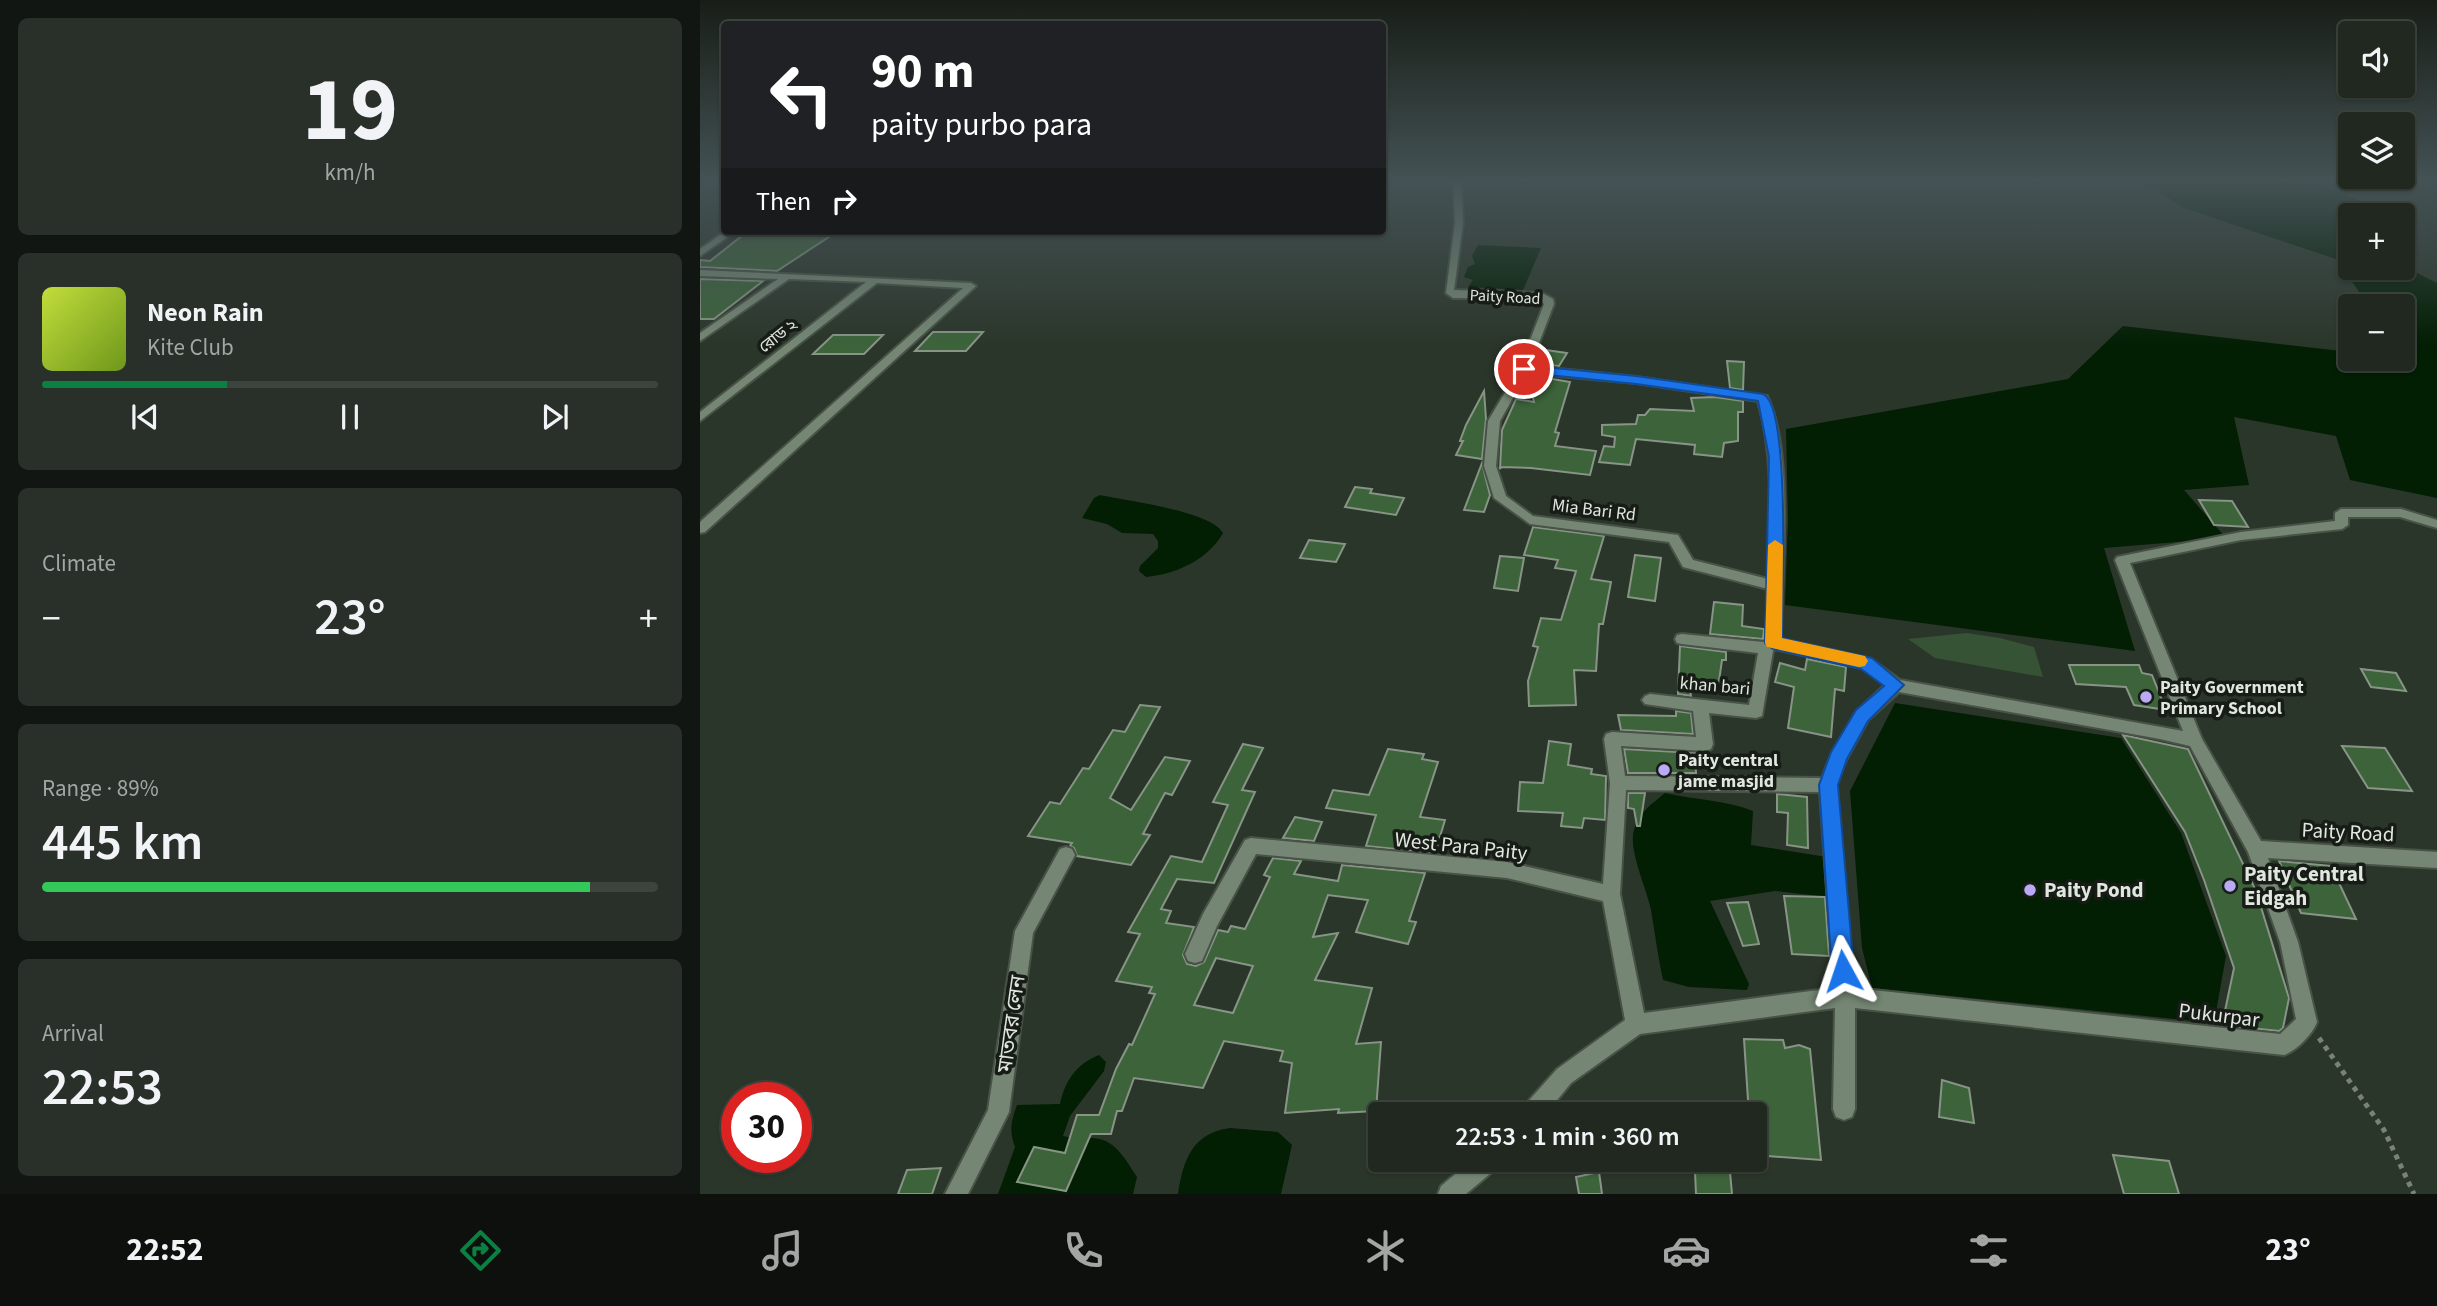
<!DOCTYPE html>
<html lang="en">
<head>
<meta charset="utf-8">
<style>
	body { margin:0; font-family:"Source Sans 3","Noto Sans Bengali",sans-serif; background:#283029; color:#f1f3f6; height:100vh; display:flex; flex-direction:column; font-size:26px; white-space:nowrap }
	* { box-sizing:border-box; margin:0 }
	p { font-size:23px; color:#a2a6a5 }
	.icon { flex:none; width:38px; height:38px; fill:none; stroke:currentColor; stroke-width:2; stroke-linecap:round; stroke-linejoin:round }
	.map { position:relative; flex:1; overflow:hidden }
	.drawer { display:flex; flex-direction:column; gap:18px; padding:18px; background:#121612; width:700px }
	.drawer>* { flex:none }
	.top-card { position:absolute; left:21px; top:21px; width:665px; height:214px; border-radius:7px; box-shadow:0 2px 5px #0004,0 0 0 2px #3d443e; background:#202124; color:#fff; overflow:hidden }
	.tools { position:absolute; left:1638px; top:21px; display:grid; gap:14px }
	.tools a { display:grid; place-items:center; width:77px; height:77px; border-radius:7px; background:#202820; box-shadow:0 2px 5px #0004,0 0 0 2px #3d443e; font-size:35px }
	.speed { position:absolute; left:21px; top:1082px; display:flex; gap:14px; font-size:35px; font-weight:700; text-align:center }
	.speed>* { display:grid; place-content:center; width:91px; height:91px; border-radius:50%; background:#202820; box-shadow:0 2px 5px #0004,0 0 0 2px #3d443e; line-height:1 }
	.speed .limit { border:10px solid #d22; background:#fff; color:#111 }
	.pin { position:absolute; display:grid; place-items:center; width:60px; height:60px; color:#fff; margin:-30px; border:4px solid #fff; border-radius:50%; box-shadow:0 2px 7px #0007 }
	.me { position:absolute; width:77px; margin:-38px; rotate:355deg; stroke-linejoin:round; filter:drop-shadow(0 0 5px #0008) }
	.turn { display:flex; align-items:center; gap:24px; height:147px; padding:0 35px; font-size:32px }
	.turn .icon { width:91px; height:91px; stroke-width:2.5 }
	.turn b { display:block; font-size:49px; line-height:60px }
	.then { display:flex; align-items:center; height:66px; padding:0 35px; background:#0003; gap:14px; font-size:26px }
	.big { font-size:52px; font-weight:600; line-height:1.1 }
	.drawer .card { flex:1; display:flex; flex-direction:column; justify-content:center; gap:10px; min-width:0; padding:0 24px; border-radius:10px; background:#283029 }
	.drawer .dial { align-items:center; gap:0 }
	.dial b { font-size:91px; line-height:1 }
	.song { display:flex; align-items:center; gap:21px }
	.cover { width:84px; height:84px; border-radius:10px; background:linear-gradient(135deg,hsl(70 70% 55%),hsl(80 70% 35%)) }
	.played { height:7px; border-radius:4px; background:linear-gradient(90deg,#0b8043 30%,#3d443e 30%) }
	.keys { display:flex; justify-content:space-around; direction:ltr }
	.heat { display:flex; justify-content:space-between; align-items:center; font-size:38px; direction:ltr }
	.charge { height:10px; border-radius:5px; background:linear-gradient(90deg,#34c759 89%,#3d443e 0) }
	.trip { position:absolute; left:668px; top:1102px; width:399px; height:70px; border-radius:7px; background:#202820; box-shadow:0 2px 5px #0004,0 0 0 2px #3d443e; font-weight:600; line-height:70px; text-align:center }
	.menu { display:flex; height:112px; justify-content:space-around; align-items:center; background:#0d100d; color:#a2a6a5 }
	.menu .icon { width:49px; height:49px }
	.menu .on { color:#0b8043 }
	.menu b { font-size:32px; color:#f1f3f6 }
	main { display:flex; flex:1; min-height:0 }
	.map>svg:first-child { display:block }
	.green { fill:#365335 }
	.water { fill:#021e03 }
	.building { fill:#3c633a; stroke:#879486; stroke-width:2; fill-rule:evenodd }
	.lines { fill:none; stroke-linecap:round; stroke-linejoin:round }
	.street-casing { stroke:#485247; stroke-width:4 }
	.path { stroke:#788278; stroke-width:5; stroke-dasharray:5 5; stroke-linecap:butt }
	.street { fill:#758774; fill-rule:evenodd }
	.route { fill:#1a73e8; stroke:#114b97; stroke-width:2 }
	.slow { fill:#f59e0b }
	.poi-dot { fill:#baaaf6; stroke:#171c16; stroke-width:2.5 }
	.labels { text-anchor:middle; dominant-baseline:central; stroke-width:7; stroke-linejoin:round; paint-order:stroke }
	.far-street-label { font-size:16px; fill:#dfe7df; stroke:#171c16 }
	.street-label { font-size:18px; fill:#dfe7df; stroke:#171c16 }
	.poi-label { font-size:18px; font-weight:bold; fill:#dfe7df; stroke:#171c16; text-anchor:start }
	.near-street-label { font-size:21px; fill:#dfe7df; stroke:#171c16 }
	.near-poi-label { font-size:21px; font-weight:bold; fill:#dfe7df; stroke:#171c16; text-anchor:start }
</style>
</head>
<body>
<main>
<section class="drawer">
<div class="card dial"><b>19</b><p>km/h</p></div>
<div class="card">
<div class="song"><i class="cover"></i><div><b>Neon Rain</b><p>Kite Club</p></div></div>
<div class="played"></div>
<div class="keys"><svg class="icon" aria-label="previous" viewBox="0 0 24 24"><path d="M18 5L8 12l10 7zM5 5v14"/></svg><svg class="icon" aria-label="pause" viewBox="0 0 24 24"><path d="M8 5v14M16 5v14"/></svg><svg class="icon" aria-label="next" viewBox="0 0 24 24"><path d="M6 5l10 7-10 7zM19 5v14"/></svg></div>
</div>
<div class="card"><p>Climate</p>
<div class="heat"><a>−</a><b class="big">23°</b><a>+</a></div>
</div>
<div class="card"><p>Range · 89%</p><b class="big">445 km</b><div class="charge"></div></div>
<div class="card"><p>Arrival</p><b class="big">22:53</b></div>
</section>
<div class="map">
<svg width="1737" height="1194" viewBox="0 0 1737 1194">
	<rect width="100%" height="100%" fill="#2b362a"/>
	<path class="green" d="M 1267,633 L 1300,638 L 1334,647 L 1343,677 L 1235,658 L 1208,639 Z"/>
	<g class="water">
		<path d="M 1439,179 L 1604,179 L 1679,208 L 1690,215 L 1650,215 L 1650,268 L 1703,266 L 1737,283 L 1737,498 L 1650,480 L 1636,436 L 1534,417 L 1549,485 L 1484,490 L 1526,538 L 1404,548 L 1435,651 L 1085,605 L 1088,520 L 1086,429 L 1368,379 L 1423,326 L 1650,352 L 1650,359 L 1705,358 L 1703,306 L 1669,306 L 1636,259 L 1484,208 Z"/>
		<path d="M 778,245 L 841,248 L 823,290 L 768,287 L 773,280 L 764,277 L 768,267 L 775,264 L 772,256 Z"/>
		<path d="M 400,495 C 427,501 511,511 523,533 C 508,560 476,574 446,577 L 439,571 L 440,566 L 458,548 L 458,541 L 453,534 L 422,533 L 407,524 L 382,518 L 394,498 Z"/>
		<path d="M 1195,703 L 1421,738 L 1481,833 L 1526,956 L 1514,1023 L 1172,988 L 1162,948 L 1150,791 Z"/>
		<path d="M 965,793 C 995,800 1025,800 1053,811 L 1051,845 L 1133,858 L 1137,898 L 1075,891 L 1010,901 L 1049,984 L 1047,990 L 989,987 L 963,980 C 958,957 955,934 951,910 C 947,889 928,850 934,830 C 939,812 952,804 965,793 Z"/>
		<path d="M 399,1055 L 406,1062 L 404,1071 L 370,1116 L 363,1136 C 374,1139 381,1138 391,1138 C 415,1138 425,1159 437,1177 L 433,1194 L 298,1194 L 315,1147 C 309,1131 311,1121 317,1105 L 360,1104 C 365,1081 376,1064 399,1055 Z"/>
		<path d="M 530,1128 L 578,1132 L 592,1145 L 581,1194 L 478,1194 C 483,1159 493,1133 530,1128 Z"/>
	</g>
	<g class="building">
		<path d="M 48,231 L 111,231 L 135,233 L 77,271 L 0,267 L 0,260 L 10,261 Z"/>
		<path d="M 0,279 L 63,281 L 14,319 L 0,319 Z"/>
		<path d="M 233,332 L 283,332 L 266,351 L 215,351 Z"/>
		<path d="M 133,335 L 183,335 L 164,354 L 113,354 Z"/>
		<path d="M 846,350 L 867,353 L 859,366 L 840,364 Z"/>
		<path d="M 1027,361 L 1044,362 L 1043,390 L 1030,388 Z"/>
		<path d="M 835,376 L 870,382 L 855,432 L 859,433 L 855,446 L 896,451 L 890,475 L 831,468 L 801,467 L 800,469 L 802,430 L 816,399 L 834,402 L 828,378 Z"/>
		<path d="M 784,391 L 786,419 L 782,459 L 756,455 L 763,441 L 760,441 L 766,425 Z"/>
		<path d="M 1015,397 L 1043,401 L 1043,412 L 1038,412 L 1038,441 L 1024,443 L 1022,457 L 994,454 L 995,445 L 936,439 L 930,465 L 899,462 L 904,446 L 914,447 L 915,437 L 902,435 L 902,425 L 936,424 L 938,415 L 945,415 L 950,409 L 994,411 L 991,398 Z"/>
		<path d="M 782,463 L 790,495 L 784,512 L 764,510 Z"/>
		<path d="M 655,487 L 672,489 L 670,493 L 704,498 L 696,515 L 645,507 Z"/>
		<path d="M 1499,500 L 1532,501 L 1548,527 L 1514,525 Z"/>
		<path d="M 833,527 L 904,536 L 891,579 L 911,582 L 903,624 L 899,624 L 896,671 L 874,670 L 876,705 L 829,706 L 828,681 L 838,647 L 833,646 L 841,618 L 861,620 L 876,571 L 855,568 L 858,560 L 824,555 Z"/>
		<path d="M 609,540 L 645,544 L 636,562 L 600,558 Z"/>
		<path d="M 935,555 L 961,558 L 955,601 L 928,597 Z"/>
		<path d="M 800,556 L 824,558 L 818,591 L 794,588 Z"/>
		<path d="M 1014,602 L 1043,605 L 1042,626 L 1064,629 L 1063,639 L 1010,634 Z"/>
		<path d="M 980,646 L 1026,652 L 1026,660 L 1022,660 L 1018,688 L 1005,686 L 1005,692 L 990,690 L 991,696 L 978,694 Z"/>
		<path d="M 1107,659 L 1146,667 L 1144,691 L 1135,689 L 1131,737 L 1088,728 L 1094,687 L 1075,682 L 1080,663 L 1105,670 Z"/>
		<path d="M 1369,665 L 1439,665 L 1442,673 L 1452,675 L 1466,710 L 1434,705 L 1426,687 L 1376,684 Z"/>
		<path d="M 1661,669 L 1696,673 L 1706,691 L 1671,687 Z"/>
		<path d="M 440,705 L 460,707 L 410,798 L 431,810 L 465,757 L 490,761 L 472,795 L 465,793 L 443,834 L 450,835 L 431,865 L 377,856 L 374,848 L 370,846 L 372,843 L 328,836 L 350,802 L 360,804 L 383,768 L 389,769 L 413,730 L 425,732 Z"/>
		<path d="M 976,711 L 991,713 L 993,734 L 921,730 L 918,715 L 976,716 Z"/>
		<path d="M 1423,735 L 1488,749 L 1556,891 L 1589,998 L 1583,1028 L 1579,1031 L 1522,1025 L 1534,968 L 1504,880 L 1485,832 Z"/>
		<path d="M 849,741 L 871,744 L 868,765 L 892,769 L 891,774 L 906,776 L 905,820 L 884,818 L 882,828 L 861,826 L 863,813 L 818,811 L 820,782 L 843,783 Z"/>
		<path d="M 543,744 L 563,748 L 542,790 L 555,792 L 514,883 L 477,879 L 461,909 L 471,911 L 466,923 L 494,927 L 483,955 L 487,964 L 496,966 L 504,962 L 518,930 L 528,932 L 531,926 L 545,929 L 570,877 L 564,875 L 573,858 L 601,861 L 594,874 L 638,881 L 642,865 L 725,873 L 709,921 L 716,922 L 708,944 L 656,932 L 668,900 L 628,895 L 613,937 L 638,933 L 615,980 L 672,988 L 656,1044 L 681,1042 L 676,1111 L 638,1113 L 639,1109 L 585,1113 L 592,1063 L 580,1061 L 583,1051 L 524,1041 L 503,1088 L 434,1078 L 422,1111 L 417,1111 L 411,1134 L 391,1134 L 366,1191 L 317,1182 L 334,1147 L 365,1153 L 377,1115 L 399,1115 L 416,1069 L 429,1044 L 432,1045 L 455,994 L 449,993 L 452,987 L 416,981 L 440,934 L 428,932 L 471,856 L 502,862 L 528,805 L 513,802 ZM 516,958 L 553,966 L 533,1013 L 494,1005 Z"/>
		<path d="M 1642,746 L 1685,748 L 1712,791 L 1668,788 Z"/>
		<path d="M 688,749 L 724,754 L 722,759 L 738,762 L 720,817 L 745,820 L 735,853 L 666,846 L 676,815 L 626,808 L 633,790 L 669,795 Z"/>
		<path d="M 924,749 L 995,753 L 996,773 L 928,773 Z"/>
		<path d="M 928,793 L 945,793 L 940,826 L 937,826 L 934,809 L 928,808 Z"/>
		<path d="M 1077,794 L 1107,797 L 1108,848 L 1087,845 L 1088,813 L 1077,812 Z"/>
		<path d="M 595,817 L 622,822 L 614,841 L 583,838 Z"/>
		<path d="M 1579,861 L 1631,866 L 1656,919 L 1601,913 Z"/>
		<path d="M 1084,896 L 1125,897 L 1129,956 L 1092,954 Z"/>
		<path d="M 1048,902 L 1059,944 L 1043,946 L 1027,903 Z"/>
		<path d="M 1044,1039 L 1083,1040 L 1085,1048 L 1099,1045 L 1110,1049 L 1121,1160 L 1055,1155 L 1055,1115 L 1049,1115 Z"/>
		<path d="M 1242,1080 L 1269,1088 L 1274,1123 L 1239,1117 Z"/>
		<path d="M 1413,1155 L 1469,1161 L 1479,1194 L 1424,1194 Z"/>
		<path d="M 241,1168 L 232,1194 L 198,1194 L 207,1170 Z"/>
		<path d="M 995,1171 L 1030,1172 L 1032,1194 L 996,1194 Z"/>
		<path d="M 899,1172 L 902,1194 L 879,1194 L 876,1177 Z"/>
	</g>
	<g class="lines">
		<g class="street-casing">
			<g id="street">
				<path d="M 753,179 L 761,179 L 763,223 L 754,290 L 842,293 L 853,299 L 854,304 L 830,366 L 936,377 L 1067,396 C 1094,451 1082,575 1080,639 L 1171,659 L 1200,680 L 1483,731 L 1415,560 L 1417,557 L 1541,532 L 1635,521 L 1635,513 L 1641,509 L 1701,509 L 1737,520 L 1737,528 L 1700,517 L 1648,517 L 1648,525 L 1642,529 L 1541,540 L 1430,563 L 1502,739 L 1561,841 L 1737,852 L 1737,868 L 1568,858 L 1598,942 L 1617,1022 C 1612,1035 1597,1050 1584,1055 L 1155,1008 L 1155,1109 L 1152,1117 L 1144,1120 L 1136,1117 L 1133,1109 L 1135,1008 L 940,1034 L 871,1083 L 845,1115 L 820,1115 L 823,1107 L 857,1069 L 925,1020 L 903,901 L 807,878 L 556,854 L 517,926 L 502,961 L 495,963 L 488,961 L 485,954 L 503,914 L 545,840 L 551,838 L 807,862 L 903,884 L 910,783 L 904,739 L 906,734 L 912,732 L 996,737 L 993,711 L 945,704 L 942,700 L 945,696 L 950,694 L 1049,705 L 1058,653 L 982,644 L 977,643 L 975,639 L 977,635 L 982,634 L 1063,642 L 1066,641 L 1068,589 L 983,567 L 969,542 L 830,524 L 794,498 L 784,466 L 788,421 L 819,369 L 844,304 L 840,299 L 753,298 L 746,293 L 755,223 ZM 827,373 L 936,383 L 1058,401 C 1075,460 1070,519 1068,579 L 993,560 L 978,535 L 833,516 L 806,496 L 796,466 L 800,421 ZM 1075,649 L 1162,668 L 1185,685 L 1156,712 L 1132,753 L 1122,778 L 925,776 L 921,746 L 1005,751 L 1011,749 L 1013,744 L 1009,713 L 1056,718 L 1062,716 L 1073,651 ZM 1199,692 L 1460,739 L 1490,746 L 1548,852 L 1580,942 L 1596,1019 L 1580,1034 L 1154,988 L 1136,785 L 1146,760 L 1168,720 ZM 926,790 L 1120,792 L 1134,988 L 944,1013 L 920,894 Z"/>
				<path d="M 26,231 L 36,231 L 0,256 L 0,249 Z"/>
				<path d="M 0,270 L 271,283 L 276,286 L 5,532 L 0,533 L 0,522 L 263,288 L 177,283 L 0,421 L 0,412 L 166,282 L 89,279 L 0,341 L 0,333 L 78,279 L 0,276 Z"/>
				<path d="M 366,847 L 372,849 L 375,855 L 333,933 L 309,1112 L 268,1194 L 245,1194 L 288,1110 L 315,931 L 360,849 Z"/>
				<path d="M 772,1160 L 800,1160 L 797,1168 L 766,1194 L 738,1194 L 741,1186 Z"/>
			</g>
		</g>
		<path class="path" d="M 1619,1038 L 1684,1130 L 1714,1194"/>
		<use href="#street" class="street"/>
	</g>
	<linearGradient id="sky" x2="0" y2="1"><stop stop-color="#181e17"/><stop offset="0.52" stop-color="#445255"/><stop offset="1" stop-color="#445255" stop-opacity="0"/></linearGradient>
	<rect width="1737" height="346" fill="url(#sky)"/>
	<path class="route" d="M 824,365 L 936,376 L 1063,394 C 1091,405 1082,604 1082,638 L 1172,658 L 1204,685 L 1168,721 L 1147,759 L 1138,785 L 1154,971 L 1151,978 L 1143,982 L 1135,978 L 1132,971 L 1119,785 L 1131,752 L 1156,710 L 1184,686 L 1161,669 L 1073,649 L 1065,643 L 1069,457 L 1058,401 L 936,384 L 819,372 L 817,369 Z"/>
	<path class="slow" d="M 1075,540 L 1083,545 L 1082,638 L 1165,656 L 1168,661 L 1165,666 L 1159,667 L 1067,647 L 1065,643 L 1068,545 Z"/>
	<g class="poi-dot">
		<circle cx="1446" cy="697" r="7"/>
		<circle cx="964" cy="770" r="7"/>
		<circle cx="1530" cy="886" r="7"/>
		<circle cx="1330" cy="890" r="7"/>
	</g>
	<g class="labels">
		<g class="far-street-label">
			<text transform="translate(805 297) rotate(3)">Paity Road</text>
			<text transform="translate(78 336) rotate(-38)">রোড ২</text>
		</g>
		<g class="street-label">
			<text transform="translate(894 510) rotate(7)">Mia Bari Rd</text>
			<text transform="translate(1015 686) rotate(5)">khan bari</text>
		</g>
		<g class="poi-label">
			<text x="1460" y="687">Paity Government<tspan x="1460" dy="21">Primary School</tspan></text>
			<text x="978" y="760">Paity central<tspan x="978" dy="21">jame masjid</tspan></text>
		</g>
		<g class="near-street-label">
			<text transform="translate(1648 832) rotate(3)">Paity Road</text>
			<text transform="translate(761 846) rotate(6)">West Para Paity</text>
			<text transform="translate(1519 1015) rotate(7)">Pukurpar</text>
			<text transform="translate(311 1024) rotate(-82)">মাতবর লেন</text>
		</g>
		<g class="near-poi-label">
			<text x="1544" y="874">Paity Central<tspan x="1544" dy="24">Eidgah</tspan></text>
			<text x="1344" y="890">Paity Pond</text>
		</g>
	</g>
</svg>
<div class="tools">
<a><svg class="icon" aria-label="sound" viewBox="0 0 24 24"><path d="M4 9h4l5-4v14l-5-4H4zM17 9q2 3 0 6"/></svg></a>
<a><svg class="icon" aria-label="layers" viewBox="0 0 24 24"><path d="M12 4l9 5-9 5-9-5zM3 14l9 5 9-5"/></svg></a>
<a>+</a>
<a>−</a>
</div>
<div class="speed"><div class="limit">30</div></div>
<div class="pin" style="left:824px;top:369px;background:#d93025"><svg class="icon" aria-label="arrive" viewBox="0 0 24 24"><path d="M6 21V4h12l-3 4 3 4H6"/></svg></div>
<svg class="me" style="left:1143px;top:971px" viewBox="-20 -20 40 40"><path d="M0-17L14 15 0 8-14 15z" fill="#1a73e8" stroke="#fff" stroke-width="4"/></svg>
<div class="trip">22:53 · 1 min · 360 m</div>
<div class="top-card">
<div class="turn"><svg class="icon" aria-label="left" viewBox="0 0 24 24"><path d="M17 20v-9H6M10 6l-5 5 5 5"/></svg><div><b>90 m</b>paity purbo para</div></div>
<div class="then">Then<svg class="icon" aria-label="right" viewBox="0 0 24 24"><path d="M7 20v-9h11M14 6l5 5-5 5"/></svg></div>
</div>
</div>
</main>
<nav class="menu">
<b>22:52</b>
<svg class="icon on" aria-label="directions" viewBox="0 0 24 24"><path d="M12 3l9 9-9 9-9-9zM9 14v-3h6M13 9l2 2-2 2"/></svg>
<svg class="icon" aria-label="music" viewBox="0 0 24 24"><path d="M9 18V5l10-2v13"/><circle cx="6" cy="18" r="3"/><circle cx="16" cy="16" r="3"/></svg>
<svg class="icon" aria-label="phone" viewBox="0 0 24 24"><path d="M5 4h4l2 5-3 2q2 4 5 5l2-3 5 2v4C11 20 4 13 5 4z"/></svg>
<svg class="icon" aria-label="climate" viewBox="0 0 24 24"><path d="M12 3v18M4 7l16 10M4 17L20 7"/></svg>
<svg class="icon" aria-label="car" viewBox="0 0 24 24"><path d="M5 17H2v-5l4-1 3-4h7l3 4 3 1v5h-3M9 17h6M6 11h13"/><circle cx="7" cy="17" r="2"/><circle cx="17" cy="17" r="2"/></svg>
<svg class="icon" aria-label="filters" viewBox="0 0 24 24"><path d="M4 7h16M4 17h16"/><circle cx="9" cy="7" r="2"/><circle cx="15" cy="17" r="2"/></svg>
<b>23°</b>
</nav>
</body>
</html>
